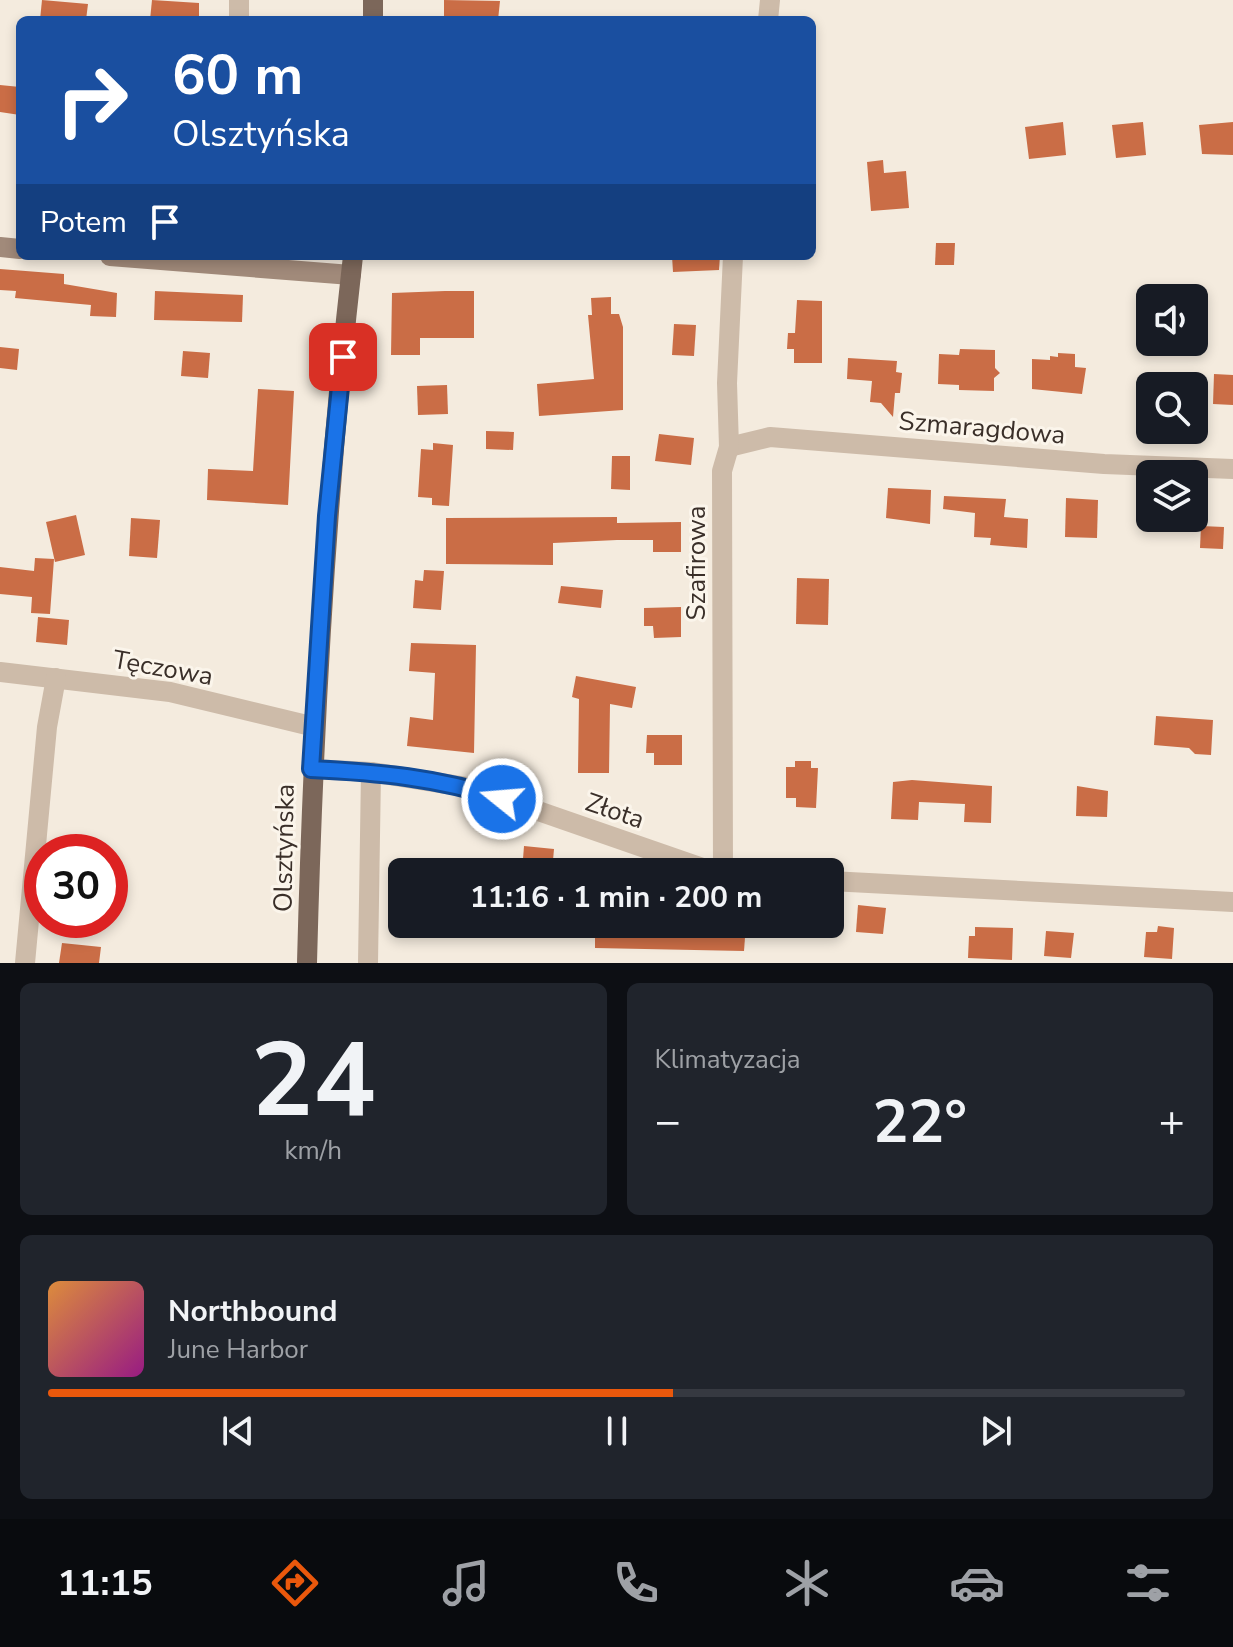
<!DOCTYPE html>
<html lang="pl">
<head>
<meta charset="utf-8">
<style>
	body { margin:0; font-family:"Nunito Sans",sans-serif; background:#20242c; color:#f1f3f6; height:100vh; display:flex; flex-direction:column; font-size:30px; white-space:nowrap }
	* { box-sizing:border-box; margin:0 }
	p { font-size:26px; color:#9ea1a6 }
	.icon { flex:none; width:44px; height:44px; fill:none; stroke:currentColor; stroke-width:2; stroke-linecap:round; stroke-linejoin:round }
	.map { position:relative; height:963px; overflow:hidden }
	.sheet { display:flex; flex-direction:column; gap:20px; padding:20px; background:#0d0f14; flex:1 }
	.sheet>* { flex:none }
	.hud { position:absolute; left:16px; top:16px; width:800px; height:244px; border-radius:12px; box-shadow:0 4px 12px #0003; background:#1a4fa0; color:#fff; overflow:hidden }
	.fabs { position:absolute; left:1136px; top:284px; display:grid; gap:16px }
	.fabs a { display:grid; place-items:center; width:72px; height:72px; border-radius:12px; background:#171b24; box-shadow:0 4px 12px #0003; font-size:40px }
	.speed { position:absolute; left:24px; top:834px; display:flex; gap:16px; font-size:40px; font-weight:700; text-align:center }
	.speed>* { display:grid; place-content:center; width:104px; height:104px; border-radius:50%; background:#171b24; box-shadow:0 4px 12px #0003; line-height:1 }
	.speed .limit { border:12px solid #d22; background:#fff; color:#111 }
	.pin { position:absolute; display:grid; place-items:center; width:68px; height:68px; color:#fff; margin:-34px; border-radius:16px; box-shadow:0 4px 12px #0006 }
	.me { position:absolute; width:88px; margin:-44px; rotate:287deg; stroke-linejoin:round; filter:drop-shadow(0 0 6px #0008) }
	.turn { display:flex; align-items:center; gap:28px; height:168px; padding:0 24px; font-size:36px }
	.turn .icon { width:104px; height:104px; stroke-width:2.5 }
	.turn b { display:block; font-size:56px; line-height:68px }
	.then { display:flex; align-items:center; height:76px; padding:0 24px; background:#0003; gap:16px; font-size:30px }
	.big { font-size:60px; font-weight:700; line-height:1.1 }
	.sheet .tile { flex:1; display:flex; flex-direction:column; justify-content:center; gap:12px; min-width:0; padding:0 28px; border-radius:12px; background:#20242c }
	.sheet .dial { align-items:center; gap:0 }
	.dial b { font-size:104px; line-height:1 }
	.song { display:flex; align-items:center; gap:24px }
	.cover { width:96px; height:96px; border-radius:12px; background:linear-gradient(135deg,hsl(30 70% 55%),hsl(310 70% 35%)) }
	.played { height:8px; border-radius:4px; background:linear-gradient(90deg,#ea580c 55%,#363941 55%) }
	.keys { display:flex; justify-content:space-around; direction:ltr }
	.heat { display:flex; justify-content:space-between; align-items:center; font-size:44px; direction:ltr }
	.sheet .tiles { flex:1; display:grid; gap:20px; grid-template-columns:1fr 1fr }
	.tile:last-child { grid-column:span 2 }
	.trip { position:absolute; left:388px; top:858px; width:456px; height:80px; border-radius:12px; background:#171b24; box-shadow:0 4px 12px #0003; font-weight:700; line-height:80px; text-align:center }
	.tab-bar { display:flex; height:128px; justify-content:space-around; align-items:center; background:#090b0e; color:#9ea1a6 }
	.tab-bar .icon { width:56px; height:56px }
	.tab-bar .selected { color:#ea580c }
	.tab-bar b { font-size:36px; color:#f1f3f6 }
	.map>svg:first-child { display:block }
	.building { fill:#ca6d46 }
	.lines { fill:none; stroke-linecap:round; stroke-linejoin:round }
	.street { stroke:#cdbba9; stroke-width:20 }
	.secondary { stroke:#a18a7a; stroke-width:20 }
	.primary { stroke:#7c675a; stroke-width:20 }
	.route-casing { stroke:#114b97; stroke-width:20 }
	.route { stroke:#1a73e8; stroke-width:14 }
	.labels { text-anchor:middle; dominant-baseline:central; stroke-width:6; stroke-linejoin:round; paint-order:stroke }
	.street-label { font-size:26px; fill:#3a2f29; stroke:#fbf5eb }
</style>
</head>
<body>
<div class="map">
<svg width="1233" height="963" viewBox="0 0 1233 963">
	<rect width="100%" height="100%" fill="#f4ebde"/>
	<g class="building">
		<path d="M 42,0 L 88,4 L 86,20 L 40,20 Z"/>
		<path d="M 152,0 L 199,3 L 199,20 L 150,20 Z"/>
		<path d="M 444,0 L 500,1 L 498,20 L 444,16 Z"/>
		<path d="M 0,85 L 20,87 L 20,115 L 0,112 Z"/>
		<path d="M 1063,122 L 1066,155 L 1029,159 L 1025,127 Z"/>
		<path d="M 1143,122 L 1146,155 L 1116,158 L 1112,125 Z"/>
		<path d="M 1233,122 L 1233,155 L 1202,154 L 1199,125 Z"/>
		<path d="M 883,160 L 884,173 L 906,171 L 909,208 L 871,211 L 867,162 Z"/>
		<path d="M 936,243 L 955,243 L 954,265 L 935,265 Z"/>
		<path d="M 672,256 L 720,256 L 719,270 L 673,272 Z"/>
		<path d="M 0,269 L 64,274 L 64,284 L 117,293 L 116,317 L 90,316 L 91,305 L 15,298 L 16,291 L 0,290 Z"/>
		<path d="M 155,291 L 243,295 L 242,322 L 154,320 Z"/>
		<path d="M 445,291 L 474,291 L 474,338 L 420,338 L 420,355 L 391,355 L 392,293 Z"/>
		<path d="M 611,297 L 611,314 L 619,314 L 623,327 L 623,410 L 539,416 L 537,384 L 594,379 L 588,315 L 592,315 L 591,298 Z"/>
		<path d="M 797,300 L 822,301 L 822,363 L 794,363 L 794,349 L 787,349 L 788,333 L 795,333 Z"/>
		<path d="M 674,324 L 696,325 L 694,356 L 672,355 Z"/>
		<path d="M 0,347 L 19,349 L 17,370 L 0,368 Z"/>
		<path d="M 960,349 L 995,350 L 995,368 L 1000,373 L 994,378 L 994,391 L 959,390 L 959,385 L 938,384 L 939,354 L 959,355 Z"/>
		<path d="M 183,351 L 210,353 L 208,378 L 181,376 Z"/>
		<path d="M 1058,353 L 1075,354 L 1075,367 L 1086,368 L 1082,394 L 1032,389 L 1032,359 L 1050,360 L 1050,356 L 1058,357 Z"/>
		<path d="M 848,358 L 897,361 L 896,372 L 902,373 L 900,393 L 895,393 L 893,417 L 881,403 L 870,402 L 872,381 L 847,379 Z"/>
		<path d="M 1214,374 L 1233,375 L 1233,405 L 1213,404 Z"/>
		<path d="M 447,385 L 448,414 L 418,415 L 417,386 Z"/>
		<path d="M 258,389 L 294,391 L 288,505 L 207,500 L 208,469 L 253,471 Z"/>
		<path d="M 486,431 L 514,432 L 513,450 L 486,449 Z"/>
		<path d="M 659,434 L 694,438 L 691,465 L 655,461 Z"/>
		<path d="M 433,443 L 453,445 L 449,506 L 432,505 L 432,498 L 418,497 L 421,449 L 433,450 Z"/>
		<path d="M 612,456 L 630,456 L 630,490 L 611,489 Z"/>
		<path d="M 888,488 L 931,490 L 930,524 L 886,518 Z"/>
		<path d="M 944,496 L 1006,499 L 1004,517 L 1028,519 L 1027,548 L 990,545 L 991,538 L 974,537 L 975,513 L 943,509 Z"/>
		<path d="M 1066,498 L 1098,500 L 1097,538 L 1065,537 Z"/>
		<path d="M 76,515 L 85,555 L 55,562 L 46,522 Z"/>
		<path d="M 617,517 L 617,523 L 681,522 L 681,552 L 653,552 L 653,540 L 617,540 L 553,543 L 553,565 L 446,564 L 446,518 Z"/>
		<path d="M 131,518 L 160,520 L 157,558 L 129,556 Z"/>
		<path d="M 1201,526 L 1224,527 L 1223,549 L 1200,548 Z"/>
		<path d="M 35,558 L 54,559 L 50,614 L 31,613 L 32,597 L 0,594 L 0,567 L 34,571 Z"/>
		<path d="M 424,570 L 444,571 L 441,610 L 413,608 L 415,580 L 423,581 Z"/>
		<path d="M 797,578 L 829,579 L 828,625 L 796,624 Z"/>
		<path d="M 561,586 L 603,590 L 601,608 L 558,603 Z"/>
		<path d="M 681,607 L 681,637 L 654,638 L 653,626 L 644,626 L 644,608 Z"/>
		<path d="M 38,617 L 69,620 L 67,645 L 36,642 Z"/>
		<path d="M 411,643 L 476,645 L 474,753 L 407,746 L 410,717 L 433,720 L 435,673 L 409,671 Z"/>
		<path d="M 576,676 L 636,687 L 632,708 L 610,704 L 609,773 L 578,773 L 579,699 L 572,697 Z"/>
		<path d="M 1156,716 L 1213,720 L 1211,755 L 1195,754 L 1189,748 L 1154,745 Z"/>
		<path d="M 647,735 L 682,735 L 682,765 L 654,765 L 654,753 L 646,753 Z"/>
		<path d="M 795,761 L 811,761 L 811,768 L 818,768 L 816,808 L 796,807 L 796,798 L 786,798 L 786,767 L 795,767 Z"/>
		<path d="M 912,780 L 992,786 L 991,823 L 964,822 L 965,804 L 919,802 L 918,820 L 891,819 L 893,782 Z"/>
		<path d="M 1077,786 L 1108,791 L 1107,817 L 1076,816 Z"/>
		<path d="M 524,846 L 554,849 L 552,872 L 522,872 Z"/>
		<path d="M 858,905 L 886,908 L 883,934 L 856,932 Z"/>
		<path d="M 595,924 L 746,924 L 744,951 L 595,948 Z"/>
		<path d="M 1158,926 L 1174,928 L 1172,959 L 1144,957 L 1146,932 L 1157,932 Z"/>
		<path d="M 975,927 L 1013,928 L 1012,960 L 968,958 L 969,936 L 975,936 Z"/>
		<path d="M 1046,931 L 1074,933 L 1071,958 L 1044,956 Z"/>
		<path d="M 62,943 L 101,947 L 99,963 L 59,963 Z"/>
	</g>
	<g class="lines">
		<g class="street">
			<path d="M 239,0 L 239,20"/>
			<path d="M 768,20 L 770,0"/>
			<path d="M 729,447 L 770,437 L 1104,464 L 1233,469"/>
			<path d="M 0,672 L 170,692 L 315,727"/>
			<path d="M 311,769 L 371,772 L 472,788 L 714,872"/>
			<path d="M 723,872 L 722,471 L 729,447 L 727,383 L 733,256"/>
			<path d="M 830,881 L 1233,902"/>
			<path d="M 25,963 L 47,727 L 56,678"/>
			<path d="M 368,963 L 371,772"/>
		</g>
		<g class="secondary">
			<path d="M 0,247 L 20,249"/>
			<path d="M 110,256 L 351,275"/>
		</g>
		<g class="primary">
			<path d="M 373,20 L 373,0"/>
			<path d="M 307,963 C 313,727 326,491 353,256"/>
		</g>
	</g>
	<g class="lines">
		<g class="route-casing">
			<path id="route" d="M 343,357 L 327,516 L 311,769 C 376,772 441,778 502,799"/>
		</g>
		<use href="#route" class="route"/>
	</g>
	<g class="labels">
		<g class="street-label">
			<text transform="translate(982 428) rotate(5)">Szmaragdowa</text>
			<text transform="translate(696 563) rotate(-90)">Szafirowa</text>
			<text transform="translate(163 668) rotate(10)">Tęczowa</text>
			<text transform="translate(615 811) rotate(19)">Złota</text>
			<text transform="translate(284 848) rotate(-89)">Olsztyńska</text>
		</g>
	</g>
</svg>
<div class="fabs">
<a><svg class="icon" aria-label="sound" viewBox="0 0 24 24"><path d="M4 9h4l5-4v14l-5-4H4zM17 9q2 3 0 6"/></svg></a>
<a><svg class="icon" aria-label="search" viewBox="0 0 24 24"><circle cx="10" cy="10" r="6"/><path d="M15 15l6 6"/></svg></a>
<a><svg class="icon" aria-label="layers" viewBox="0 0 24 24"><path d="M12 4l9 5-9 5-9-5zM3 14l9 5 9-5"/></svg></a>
</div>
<div class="speed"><div class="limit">30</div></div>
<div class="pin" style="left:343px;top:357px;background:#d93025"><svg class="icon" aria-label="arrive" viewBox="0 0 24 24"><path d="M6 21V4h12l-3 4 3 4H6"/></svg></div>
<svg class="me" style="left:502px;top:799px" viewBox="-20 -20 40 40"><circle r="17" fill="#1a73e8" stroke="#fff" stroke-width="3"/><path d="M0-11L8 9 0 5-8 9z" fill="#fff"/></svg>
<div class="trip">11:16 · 1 min · 200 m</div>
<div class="hud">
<div class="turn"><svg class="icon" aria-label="right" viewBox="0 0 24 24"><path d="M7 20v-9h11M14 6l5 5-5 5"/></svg><div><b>60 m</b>Olsztyńska</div></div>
<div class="then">Potem<svg class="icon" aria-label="arrive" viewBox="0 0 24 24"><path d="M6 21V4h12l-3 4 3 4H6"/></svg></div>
</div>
</div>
<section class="sheet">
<div class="tiles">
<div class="tile dial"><b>24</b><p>km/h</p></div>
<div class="tile"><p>Klimatyzacja</p>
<div class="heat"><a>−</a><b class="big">22°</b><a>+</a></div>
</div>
<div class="tile">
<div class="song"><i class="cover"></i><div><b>Northbound</b><p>June Harbor</p></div></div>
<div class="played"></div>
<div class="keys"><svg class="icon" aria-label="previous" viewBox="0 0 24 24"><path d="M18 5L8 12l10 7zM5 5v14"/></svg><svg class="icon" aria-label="pause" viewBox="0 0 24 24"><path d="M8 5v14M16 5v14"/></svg><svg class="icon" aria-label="next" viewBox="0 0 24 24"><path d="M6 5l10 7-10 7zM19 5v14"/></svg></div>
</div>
</div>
</section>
<nav class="tab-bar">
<b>11:15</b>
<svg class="icon selected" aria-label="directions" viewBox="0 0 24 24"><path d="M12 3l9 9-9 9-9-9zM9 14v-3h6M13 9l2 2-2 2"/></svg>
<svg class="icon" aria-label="music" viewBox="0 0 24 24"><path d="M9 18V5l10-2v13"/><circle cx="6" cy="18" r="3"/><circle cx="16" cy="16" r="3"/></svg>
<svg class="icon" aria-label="phone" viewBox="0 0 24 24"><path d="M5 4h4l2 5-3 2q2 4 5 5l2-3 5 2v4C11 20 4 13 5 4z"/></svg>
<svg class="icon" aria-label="climate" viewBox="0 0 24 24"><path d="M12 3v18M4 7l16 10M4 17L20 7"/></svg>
<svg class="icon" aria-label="car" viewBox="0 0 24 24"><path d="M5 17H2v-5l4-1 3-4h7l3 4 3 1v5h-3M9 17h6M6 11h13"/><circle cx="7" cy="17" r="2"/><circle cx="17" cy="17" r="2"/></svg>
<svg class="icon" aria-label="filters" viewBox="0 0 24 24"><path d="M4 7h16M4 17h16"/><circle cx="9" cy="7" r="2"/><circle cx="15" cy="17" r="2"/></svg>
</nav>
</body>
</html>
